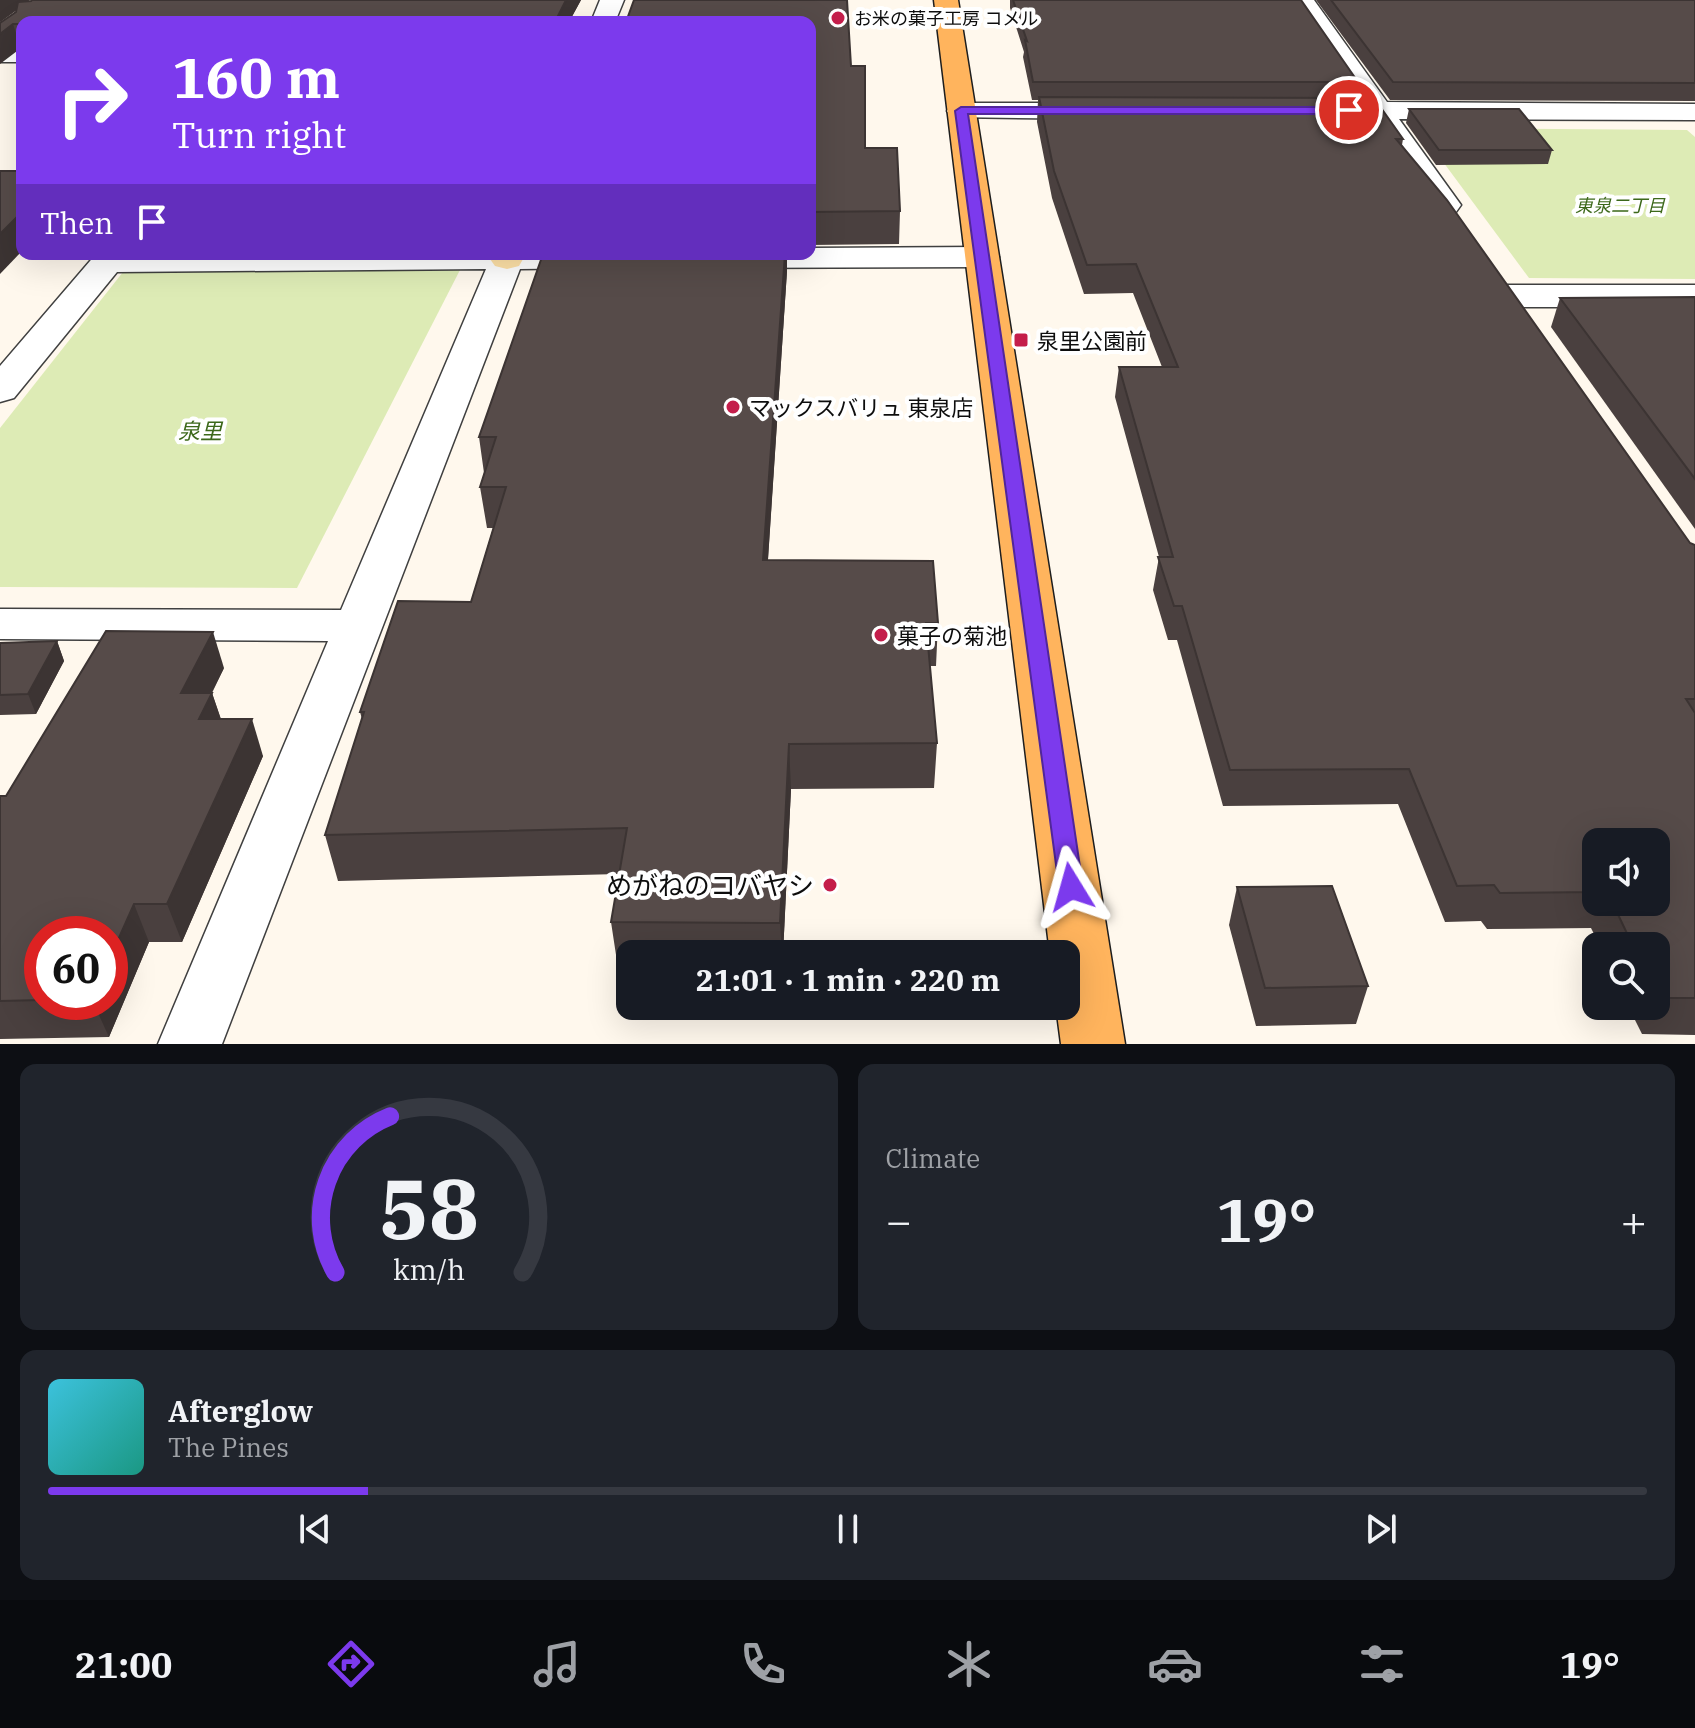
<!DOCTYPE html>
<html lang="en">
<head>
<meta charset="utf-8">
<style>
	body { margin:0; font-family:"IBM Plex Serif","Noto Sans JP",serif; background:#20242c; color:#f1f3f6; height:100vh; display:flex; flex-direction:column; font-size:30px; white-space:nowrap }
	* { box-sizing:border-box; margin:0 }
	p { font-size:26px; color:#9ea1a6 }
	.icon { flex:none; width:44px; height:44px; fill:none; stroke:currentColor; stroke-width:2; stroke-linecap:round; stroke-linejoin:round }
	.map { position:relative; height:1044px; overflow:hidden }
	.details { display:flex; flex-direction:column; gap:20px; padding:20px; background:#0d0f14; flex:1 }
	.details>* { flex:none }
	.hud { position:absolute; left:16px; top:16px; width:800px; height:244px; border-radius:16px; box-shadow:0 8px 32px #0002; background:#7c3aed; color:#fff; overflow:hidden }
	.controls { position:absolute; left:1582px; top:828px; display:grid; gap:16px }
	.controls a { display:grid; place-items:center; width:88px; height:88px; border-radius:16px; background:#171b24; box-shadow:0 8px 32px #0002; font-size:40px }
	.speed { position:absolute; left:24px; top:916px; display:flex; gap:16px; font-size:40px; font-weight:700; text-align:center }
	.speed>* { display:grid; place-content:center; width:104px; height:104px; border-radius:50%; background:#171b24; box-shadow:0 8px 32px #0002; line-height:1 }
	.speed .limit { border:12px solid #d22; background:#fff; color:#111 }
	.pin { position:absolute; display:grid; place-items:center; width:68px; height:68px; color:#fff; margin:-34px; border:4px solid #fff; border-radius:50%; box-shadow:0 2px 8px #0007 }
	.me { position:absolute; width:88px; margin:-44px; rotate:352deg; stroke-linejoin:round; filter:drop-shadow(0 0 6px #0008) }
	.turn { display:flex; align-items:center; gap:28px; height:168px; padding:0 24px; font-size:36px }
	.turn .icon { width:104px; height:104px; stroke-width:2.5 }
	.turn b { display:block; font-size:56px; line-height:68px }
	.then { display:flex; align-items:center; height:76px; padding:0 24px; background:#0003; gap:16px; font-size:30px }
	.big { font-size:60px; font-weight:700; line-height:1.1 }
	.details .widget { flex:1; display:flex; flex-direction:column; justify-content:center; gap:12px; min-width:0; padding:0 28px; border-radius:16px; background:#20242c }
	.details .dial { align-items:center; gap:0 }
	.dial svg { height:208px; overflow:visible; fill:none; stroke:#363941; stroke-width:7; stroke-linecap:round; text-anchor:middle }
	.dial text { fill:#f1f3f6; stroke:none }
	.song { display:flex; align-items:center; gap:24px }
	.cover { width:96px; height:96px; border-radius:12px; background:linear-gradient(135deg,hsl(190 70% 55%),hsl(170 70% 35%)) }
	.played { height:8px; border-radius:4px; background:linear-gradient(90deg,#7c3aed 20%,#363941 20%) }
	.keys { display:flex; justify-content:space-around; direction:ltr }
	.heat { display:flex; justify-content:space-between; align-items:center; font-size:44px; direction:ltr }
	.details .tiles { flex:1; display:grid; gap:20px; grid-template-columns:1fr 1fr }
	.widget:last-child { grid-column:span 2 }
	.trip { position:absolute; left:616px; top:940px; width:464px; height:80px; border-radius:16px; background:#171b24; box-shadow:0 8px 32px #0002; font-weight:700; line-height:80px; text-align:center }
	.dock { display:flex; height:128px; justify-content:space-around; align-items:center; background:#090b0e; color:#9ea1a6 }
	.dock .icon { width:56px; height:56px }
	.dock .selected { color:#7c3aed }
	.dock b { font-size:36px; color:#f1f3f6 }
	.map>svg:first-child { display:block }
	.green { fill:#ddebb5 }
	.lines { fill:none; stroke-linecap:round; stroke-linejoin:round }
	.street-casing { stroke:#404040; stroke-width:3 }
	.secondary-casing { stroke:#2f2f2f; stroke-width:3 }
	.primary-casing { stroke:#1e1e1e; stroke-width:3 }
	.street { fill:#fff; fill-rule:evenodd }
	.secondary { fill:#ffe2a8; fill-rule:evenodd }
	.primary { fill:#ffb45d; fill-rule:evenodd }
	.wall { fill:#4a403f; fill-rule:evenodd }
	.shaded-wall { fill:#3c3433 }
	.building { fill:#564b49; stroke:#3c3433; stroke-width:2 }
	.route { fill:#7c3aed; stroke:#51269a; stroke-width:2 }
	.poi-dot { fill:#c41e4b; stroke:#fff; stroke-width:3 }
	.labels { text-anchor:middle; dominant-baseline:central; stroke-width:8; stroke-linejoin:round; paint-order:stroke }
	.far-poi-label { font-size:18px; fill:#0d0d0d; stroke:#fff; text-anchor:start }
	.far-park-label { font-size:18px; font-style:italic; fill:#3c681a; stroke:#fff }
	.poi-label { font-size:22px; fill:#0d0d0d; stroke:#fff; text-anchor:start }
	.park-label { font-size:22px; font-style:italic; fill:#3c681a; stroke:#fff }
	.near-poi-label { font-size:26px; fill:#0d0d0d; stroke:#fff; text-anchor:end }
</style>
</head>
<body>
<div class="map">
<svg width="1695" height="1044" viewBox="0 0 1695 1044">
	<rect width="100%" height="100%" fill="#fff8ed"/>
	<g class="green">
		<path d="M 1418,128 L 1687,130 L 1695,137 L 1695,279 L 1529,278 Z"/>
		<path d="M 460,270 L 297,588 L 0,587 L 0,428 L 123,272 Z"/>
	</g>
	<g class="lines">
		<g class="street-casing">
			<g id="street">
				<path d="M 600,0 L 624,0 L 615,22 L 591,22 Z"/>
				<path d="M 1290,0 L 1314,0 L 1387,102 L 1695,104 L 1695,120 L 1399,119 L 1461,205 L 1456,212 L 1445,215 L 1434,212 L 1371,119 L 1314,116 L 1310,110 L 1314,104 L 1359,102 Z"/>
				<rect x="0" y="46" width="22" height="16"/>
				<path d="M 961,103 L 1099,103 L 1109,105 L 1113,111 L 1109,117 L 1099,119 L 951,117 L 947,111 L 951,105 Z"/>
				<path d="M 982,247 L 994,250 L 999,257 L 994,264 L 982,267 L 726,268 L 714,265 L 709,258 L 712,254 L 810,254 L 810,248 Z"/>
				<path d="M 96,254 L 616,254 L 619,258 L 614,265 L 602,268 L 520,269 L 222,1044 L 158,1044 L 328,641 L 0,639 L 0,609 L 341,610 L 486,269 L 117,272 L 14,398 L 0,402 L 0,366 Z"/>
				<path d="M 1508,285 L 1695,285 L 1695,307 L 1508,307 L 1496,303 L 1490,296 L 1496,289 Z"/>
			</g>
		</g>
		<g class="secondary-casing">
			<path id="secondary" d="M 492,254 L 526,254 L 519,266 L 507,269 L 495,266 L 490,259 Z"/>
		</g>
		<g class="primary-casing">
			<path id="primary" d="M 934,0 L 958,0 L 1125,1044 L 1061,1044 L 1056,1006 L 1066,1006 L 1066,954 L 1050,954 Z"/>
		</g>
		<use href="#street" class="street"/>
		<use href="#secondary" class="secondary"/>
		<use href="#primary" class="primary"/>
	</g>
	<g class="wall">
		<path d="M 0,0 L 28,1 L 581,0 L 569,22 L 22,22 L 22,48 L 21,48 L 2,22 L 16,12 L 17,10 L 0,22 Z"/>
		<path d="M 1010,0 L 1301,0 L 1358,82 L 1355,98 L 1403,139 L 1402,145 L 1690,543 L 1695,545 L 1695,1035 L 1642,1034 L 1628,1006 L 1656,1006 L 1656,946 L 1600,946 L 1591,928 L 1487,929 L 1481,921 L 1445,922 L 1398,804 L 1223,806 L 1177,640 L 1168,640 L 1153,590 L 1159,557 L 1115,397 L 1119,367 L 1162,367 L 1133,293 L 1084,294 L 1052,198 L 1037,122 L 1038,100 L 1032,100 L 1023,57 L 1024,52 L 1010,8 ZM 1596,842 L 1656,902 L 1596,902 Z"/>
		<path d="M 1316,0 L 1695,0 L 1695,101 L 1390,100 Z"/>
		<path d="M 810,22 L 851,66 L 865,148 L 900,211 L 899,244 L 810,245 Z"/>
		<path d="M 1409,109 L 1552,150 L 1548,164 L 1436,165 L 1406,123 Z"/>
		<path d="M 787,271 L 768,560 L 938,623 L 936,666 L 930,666 L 937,743 L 934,788 L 791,789 L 783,954 L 630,954 L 630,968 L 618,968 L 611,922 L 619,874 L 338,881 L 325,835 L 362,719 L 360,712 L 471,602 L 493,528 L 487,528 L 480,487 L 484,473 L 479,437 Z"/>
		<path d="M 1695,297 L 1695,529 L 1551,327 L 1560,298 Z"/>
		<path d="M 57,641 L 64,661 L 36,714 L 0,715 L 0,643 Z"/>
		<path d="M 224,668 L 212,693 L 221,719 L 263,756 L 182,942 L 149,942 L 109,1037 L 0,1039 L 0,796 L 6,796 ZM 42,934 L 110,1002 L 42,1002 Z"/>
		<path d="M 1237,887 L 1368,986 L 1356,1024 L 1256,1026 L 1229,925 Z"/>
	</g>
	<g class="shaded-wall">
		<path d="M 0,0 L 30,0 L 0,22 Z"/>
		<path d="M 566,0 L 581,0 L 569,22 L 555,22 Z"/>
		<path d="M 13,24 L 21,48 L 0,64 L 0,34 Z"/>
		<path d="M 22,212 L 22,251 L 0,274 L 0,234 Z"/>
		<path d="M 785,254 L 787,254 L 787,271 L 765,603 L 763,560 Z"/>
		<path d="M 213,632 L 224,668 L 193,729 L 181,693 Z"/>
		<path d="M 57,641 L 64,661 L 36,714 L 28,694 Z"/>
		<path d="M 212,693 L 224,729 L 199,719 Z"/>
		<path d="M 252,719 L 263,756 L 182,942 L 167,904 Z"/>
		<path d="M 789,744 L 791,789 L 783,954 L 782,954 L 780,923 Z"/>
		<path d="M 134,904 L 149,942 L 109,1037 L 93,1002 L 110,1002 L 110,958 Z"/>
	</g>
	<g class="building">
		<path d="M 32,0 L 566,0 L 555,22 L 325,22 L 327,19 L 165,22 L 22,22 L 22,24 L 13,24 L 0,34 L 0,23 L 16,12 L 18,2 L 31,1 Z"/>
		<path d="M 634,0 L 847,0 L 851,66 L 865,66 L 865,148 L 897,148 L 900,211 L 810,212 L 810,22 L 626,22 Z"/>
		<path d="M 1013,0 L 1301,0 L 1358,82 L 1033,82 L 1025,40 L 1027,41 Z"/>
		<path d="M 1331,0 L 1695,0 L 1695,83 L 1393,82 Z"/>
		<path d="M 1039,97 L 1374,98 L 1403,139 L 1396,139 L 1447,200 L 1690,543 L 1695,545 L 1695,699 L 1686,699 L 1695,713 L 1695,998 L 1659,998 L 1656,991 L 1656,946 L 1633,946 L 1612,902 L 1656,902 L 1656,842 L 1596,842 L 1596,892 L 1500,893 L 1494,885 L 1457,886 L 1409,769 L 1230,770 L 1182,606 L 1174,606 L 1158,557 L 1173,557 L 1119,367 L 1178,367 L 1136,264 L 1087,265 L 1054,171 Z"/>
		<path d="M 1409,109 L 1519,109 L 1552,150 L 1439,150 Z"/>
		<path d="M 0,171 L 22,171 L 22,212 L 0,234 Z"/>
		<path d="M 543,254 L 785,254 L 763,560 L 933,561 L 938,623 L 926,623 L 937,743 L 789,744 L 780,923 L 611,922 L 627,828 L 325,835 L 364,712 L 360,712 L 398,601 L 471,602 L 506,487 L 480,487 L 496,437 L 479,437 Z"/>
		<path d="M 1695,297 L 1695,479 L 1560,298 Z"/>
		<path d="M 106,631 L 213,632 L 181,693 L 212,693 L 199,719 L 252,719 L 167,904 L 134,904 L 110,958 L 110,934 L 42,934 L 42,1000 L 0,1001 L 0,796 L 6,796 Z"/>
		<path d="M 57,641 L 28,694 L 0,695 L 0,643 Z"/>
		<path d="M 1332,886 L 1368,986 L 1265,988 L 1237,887 Z"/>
	</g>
	<path class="route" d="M 961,107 L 1349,107 L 1355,110 L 1349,114 L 968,114 L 1083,887 L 1079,893 L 1071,896 L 1062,893 L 1059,887 L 955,111 Z"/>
	<g class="poi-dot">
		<circle cx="838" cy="18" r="8"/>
		<rect x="1013" y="332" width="16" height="16" rx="4"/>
		<circle cx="733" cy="407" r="8"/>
		<circle cx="881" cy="635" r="8"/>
		<circle cx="830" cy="885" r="8"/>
	</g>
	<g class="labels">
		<g class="far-poi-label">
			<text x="854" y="18">お米の菓子工房 コメル</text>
		</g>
		<g class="far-park-label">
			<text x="1620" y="205">東泉二丁目</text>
		</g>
		<g class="poi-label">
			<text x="1037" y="340">泉里公園前</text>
			<text x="749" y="407">マックスバリュ 東泉店</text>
			<text x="897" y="635">菓子の菊池</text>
		</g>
		<g class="park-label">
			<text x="200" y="430">泉里</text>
		</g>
		<g class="near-poi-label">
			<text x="814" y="885">めがねのコバヤシ</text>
		</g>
	</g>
</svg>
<div class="controls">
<a><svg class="icon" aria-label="sound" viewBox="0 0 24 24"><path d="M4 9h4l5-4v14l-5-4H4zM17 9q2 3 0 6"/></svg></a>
<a><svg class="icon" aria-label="search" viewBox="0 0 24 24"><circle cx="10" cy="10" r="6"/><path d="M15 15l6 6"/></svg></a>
</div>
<div class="speed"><div class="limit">60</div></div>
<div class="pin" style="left:1349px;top:110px;background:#d93025"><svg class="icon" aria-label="arrive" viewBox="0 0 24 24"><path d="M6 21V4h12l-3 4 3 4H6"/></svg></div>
<svg class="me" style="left:1071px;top:887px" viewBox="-20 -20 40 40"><path d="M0-17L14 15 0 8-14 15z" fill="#7c3aed" stroke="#fff" stroke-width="4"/></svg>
<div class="trip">21:01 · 1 min · 220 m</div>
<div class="hud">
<div class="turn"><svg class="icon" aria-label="right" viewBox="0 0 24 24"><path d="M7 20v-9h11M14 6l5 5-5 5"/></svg><div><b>160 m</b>Turn right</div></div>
<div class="then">Then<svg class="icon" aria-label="arrive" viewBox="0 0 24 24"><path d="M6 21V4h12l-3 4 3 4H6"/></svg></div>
</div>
</div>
<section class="details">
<div class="tiles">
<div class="widget dial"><svg viewBox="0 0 100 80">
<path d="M14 69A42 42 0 1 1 86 69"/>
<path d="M14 69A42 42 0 0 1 35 9" stroke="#7c3aed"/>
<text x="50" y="56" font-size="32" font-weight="700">58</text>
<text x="50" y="72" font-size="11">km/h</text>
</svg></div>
<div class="widget"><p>Climate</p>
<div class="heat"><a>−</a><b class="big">19°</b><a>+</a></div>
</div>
<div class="widget">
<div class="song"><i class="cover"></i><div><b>Afterglow</b><p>The Pines</p></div></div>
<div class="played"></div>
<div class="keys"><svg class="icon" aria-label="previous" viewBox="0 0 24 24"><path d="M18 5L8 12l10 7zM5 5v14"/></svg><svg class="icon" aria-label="pause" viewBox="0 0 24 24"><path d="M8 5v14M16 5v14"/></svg><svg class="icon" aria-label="next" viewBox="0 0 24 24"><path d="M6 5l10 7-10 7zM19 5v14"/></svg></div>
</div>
</div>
</section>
<nav class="dock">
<b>21:00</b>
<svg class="icon selected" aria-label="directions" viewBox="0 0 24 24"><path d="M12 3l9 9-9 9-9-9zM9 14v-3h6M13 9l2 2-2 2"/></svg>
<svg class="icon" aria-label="music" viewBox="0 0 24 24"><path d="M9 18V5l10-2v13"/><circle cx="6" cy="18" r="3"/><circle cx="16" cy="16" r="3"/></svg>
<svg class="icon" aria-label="phone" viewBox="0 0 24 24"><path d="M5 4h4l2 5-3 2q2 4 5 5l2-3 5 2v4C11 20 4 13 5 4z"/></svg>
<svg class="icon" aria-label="climate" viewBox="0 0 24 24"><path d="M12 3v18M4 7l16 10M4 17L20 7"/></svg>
<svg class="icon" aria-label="car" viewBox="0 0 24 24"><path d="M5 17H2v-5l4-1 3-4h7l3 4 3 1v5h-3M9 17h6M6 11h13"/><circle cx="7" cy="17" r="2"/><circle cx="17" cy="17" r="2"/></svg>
<svg class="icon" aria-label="filters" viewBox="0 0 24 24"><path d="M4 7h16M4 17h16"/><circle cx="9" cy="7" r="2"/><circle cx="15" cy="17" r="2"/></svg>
<b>19°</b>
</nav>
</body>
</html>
